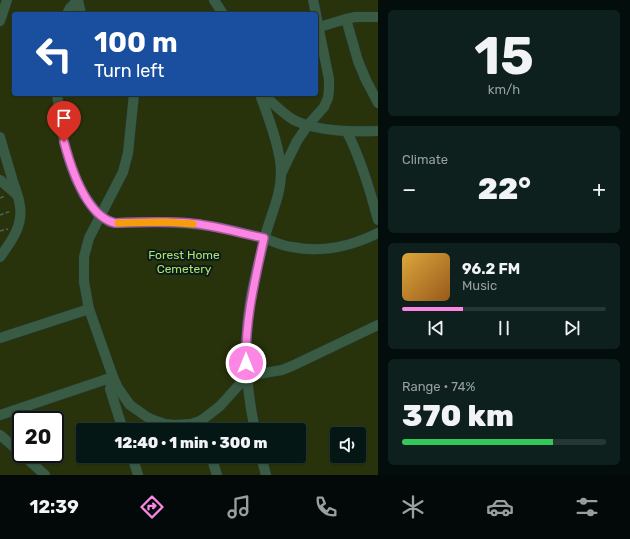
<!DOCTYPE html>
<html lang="en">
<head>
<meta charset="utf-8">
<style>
	body { margin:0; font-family:Rubik,sans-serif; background:#0e201e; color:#f1f3f6; height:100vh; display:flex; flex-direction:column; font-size:15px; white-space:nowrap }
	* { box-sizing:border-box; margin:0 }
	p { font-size:13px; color:#979fa0 }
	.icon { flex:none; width:22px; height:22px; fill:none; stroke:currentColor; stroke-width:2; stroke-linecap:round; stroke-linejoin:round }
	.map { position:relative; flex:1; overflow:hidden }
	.details { display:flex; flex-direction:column; gap:10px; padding:10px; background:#030d0c; width:252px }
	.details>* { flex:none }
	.guide { position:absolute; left:12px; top:12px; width:306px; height:84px; border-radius:4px; box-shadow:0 1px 3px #0004,0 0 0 1px #263634; background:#1a4fa0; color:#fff; overflow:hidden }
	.buttons { position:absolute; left:330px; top:427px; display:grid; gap:8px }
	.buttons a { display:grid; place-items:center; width:36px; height:36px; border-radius:4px; background:#051715; box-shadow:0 1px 3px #0004,0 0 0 1px #263634; font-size:20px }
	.speed { position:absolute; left:12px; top:411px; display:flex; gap:8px; font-size:20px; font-weight:700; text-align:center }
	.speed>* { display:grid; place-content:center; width:52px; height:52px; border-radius:50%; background:#051715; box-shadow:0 1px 3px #0004,0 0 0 1px #263634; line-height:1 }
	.speed .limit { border:2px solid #111; border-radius:6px; background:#fff; color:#111 }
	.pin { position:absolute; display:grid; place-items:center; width:34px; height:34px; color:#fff; margin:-41px -17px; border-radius:50% 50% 50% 0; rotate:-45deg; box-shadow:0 0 4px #0007 }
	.pin .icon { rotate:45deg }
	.me { position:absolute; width:44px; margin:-22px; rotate:0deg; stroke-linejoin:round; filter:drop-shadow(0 0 3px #0008) }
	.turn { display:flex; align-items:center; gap:14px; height:84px; padding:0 16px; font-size:18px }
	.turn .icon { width:52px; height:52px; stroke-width:2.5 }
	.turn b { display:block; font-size:28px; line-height:34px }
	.big { font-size:30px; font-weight:800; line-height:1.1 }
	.details .card { flex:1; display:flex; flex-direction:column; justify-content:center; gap:6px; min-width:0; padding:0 14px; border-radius:6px; background:#0e201e }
	.details .dial { align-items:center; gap:0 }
	.dial b { font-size:52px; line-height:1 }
	.song { display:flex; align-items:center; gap:12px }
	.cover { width:48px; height:48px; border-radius:6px; background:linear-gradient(135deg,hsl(40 70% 55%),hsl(30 70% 35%)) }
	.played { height:4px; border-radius:2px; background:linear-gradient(90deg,#fc86e3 30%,#263634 30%) }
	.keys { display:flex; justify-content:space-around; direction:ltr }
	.heat { display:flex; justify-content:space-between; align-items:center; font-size:22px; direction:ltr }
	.charge { height:6px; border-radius:3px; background:linear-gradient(90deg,#34c759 74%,#263634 0) }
	.trip { position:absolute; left:76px; top:423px; width:230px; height:40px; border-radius:4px; background:#051715; box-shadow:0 1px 3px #0004,0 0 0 1px #263634; font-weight:800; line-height:40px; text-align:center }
	.tab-bar { display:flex; height:64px; justify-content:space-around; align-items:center; background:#020908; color:#979fa0 }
	.tab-bar .icon { width:28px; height:28px }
	.tab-bar .on { color:#fc86e3 }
	.tab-bar b { font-size:18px; color:#f1f3f6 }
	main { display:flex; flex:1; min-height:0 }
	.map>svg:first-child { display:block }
	.green { fill:#28320b; fill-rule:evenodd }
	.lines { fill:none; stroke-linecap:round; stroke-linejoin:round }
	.minor-casing { stroke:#233a37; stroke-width:11 }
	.path { stroke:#4d625f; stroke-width:1.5; stroke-dasharray:4 2; stroke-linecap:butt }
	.minor { stroke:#395a43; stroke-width:10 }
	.route-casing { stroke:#a45794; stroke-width:10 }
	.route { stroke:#fc86e3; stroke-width:7 }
	.slow { stroke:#f59e0b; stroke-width:7 }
	.labels { text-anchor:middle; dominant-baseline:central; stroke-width:4; stroke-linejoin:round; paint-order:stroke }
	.park-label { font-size:12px; fill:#bddf69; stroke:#071f1c }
</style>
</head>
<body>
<main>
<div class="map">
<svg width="378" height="475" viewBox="0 0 378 475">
	<rect width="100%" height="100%" fill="#071f1c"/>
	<path class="green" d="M 0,0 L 378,0 L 378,475 L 0,475 ZM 14,14 L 316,14 L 316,94 L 14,94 ZM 21,420 L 55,420 L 55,454 L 21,454 ZM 83,430 L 299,430 L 299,456 L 83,456 ZM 337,434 L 359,434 L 359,456 L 337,456 Z"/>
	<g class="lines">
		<g class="minor-casing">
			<g id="minor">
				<path d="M 78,0 L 81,14"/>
				<path d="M 214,0 L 223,14"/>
				<path d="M 313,0 L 316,14"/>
				<path d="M 67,14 L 70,8 L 78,0"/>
				<path d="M 346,19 L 358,61 L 366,80 L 378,103"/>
				<path d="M 0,21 L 7,0"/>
				<path d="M 316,28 L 346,19 L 355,17 L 378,17"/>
				<path d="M 57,94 L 64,142 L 70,163 L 76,179 L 84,195 L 97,213 L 105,219 L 110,222 L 115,223 C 149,222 182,221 216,227 C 231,230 248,234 263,238 C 273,241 282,246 292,247 C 323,253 350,247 378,233"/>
				<path d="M 134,94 L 128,153 L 123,172 L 89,238 L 84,257 L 84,282 L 89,309 L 113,377 L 118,388 L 130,405 L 147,417 L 156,421 L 165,424 L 174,425 L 191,424 L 200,421 L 206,417 L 220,406 L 247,376 L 282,370 L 292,366 L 378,325"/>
				<path d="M 263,94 C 272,102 285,116 296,121 C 318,131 354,132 378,131"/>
				<path d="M 347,132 C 361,159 370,190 378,220"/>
				<path d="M 0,137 C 4,152 9,167 13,182 C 17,193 22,206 20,218 C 19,231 8,246 0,257"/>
				<path d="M 281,174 L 297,141 L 308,125 L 324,107 L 328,98 L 329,90 L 329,79 L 316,15"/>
				<path d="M 0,180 L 16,194"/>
				<path d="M 0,338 L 89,309"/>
				<path d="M 0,415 L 113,377 L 110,389 L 123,430"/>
				<path d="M 255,430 C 246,388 243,346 250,303 C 253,282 259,261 264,241 C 269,218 281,197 281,173 C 281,149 268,117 260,94"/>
				<path d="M 0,435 L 21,453"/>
				<path d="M 22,454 L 45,475"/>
				<path d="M 132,456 L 138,475"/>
				<path d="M 211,456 L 217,475"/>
				<path d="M 261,456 L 266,475"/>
			</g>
		</g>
		<g class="path">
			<path d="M 0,198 L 5,196"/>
			<path d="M 0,215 L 11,211"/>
			<path d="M 0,231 L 8,229"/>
		</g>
		<use href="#minor" class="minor"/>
	</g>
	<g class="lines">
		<g class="route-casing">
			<path id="route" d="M 64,142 C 71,168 86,216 115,223 C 140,222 164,221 189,223 C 214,225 239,233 264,238 C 255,280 245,320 246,363"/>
		</g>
		<use href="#route" class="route"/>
		<path class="slow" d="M 118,223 L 166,222 L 193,224"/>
	</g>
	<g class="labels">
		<g class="park-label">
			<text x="184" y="255">Forest Home<tspan x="184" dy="14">Cemetery</tspan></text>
		</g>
	</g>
</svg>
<div class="buttons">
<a><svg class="icon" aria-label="sound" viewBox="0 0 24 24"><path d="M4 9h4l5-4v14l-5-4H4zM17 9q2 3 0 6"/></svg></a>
</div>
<div class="speed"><div class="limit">20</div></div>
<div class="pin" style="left:64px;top:142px;background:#d93025"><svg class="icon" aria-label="arrive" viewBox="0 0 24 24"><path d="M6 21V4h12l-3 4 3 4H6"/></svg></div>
<svg class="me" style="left:246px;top:363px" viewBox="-20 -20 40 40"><circle r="17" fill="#fc86e3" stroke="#fff" stroke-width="3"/><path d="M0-11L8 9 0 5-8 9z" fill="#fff"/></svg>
<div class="trip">12:40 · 1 min · 300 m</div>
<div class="guide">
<div class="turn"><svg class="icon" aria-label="left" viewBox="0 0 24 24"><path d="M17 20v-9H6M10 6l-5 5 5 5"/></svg><div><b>100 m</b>Turn left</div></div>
</div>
</div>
<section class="details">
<div class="card dial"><b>15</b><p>km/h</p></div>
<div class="card"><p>Climate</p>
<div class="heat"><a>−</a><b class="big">22°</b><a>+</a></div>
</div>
<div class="card">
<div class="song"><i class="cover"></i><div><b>96.2 FM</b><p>Music</p></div></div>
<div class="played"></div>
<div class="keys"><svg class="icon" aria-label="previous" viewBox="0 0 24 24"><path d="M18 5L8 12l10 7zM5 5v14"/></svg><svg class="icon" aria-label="pause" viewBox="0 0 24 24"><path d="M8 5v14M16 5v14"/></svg><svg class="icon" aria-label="next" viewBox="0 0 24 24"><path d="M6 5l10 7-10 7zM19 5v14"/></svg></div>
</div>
<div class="card"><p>Range · 74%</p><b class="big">370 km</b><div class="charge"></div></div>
</section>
</main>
<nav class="tab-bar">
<b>12:39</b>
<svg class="icon on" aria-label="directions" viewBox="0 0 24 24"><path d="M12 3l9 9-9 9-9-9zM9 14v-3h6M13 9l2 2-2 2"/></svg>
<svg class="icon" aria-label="music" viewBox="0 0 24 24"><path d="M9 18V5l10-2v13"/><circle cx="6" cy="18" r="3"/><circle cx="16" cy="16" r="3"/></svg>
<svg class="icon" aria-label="phone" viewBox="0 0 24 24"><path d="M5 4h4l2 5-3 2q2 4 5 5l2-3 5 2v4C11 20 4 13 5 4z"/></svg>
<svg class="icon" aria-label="climate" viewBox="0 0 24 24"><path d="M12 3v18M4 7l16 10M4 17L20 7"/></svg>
<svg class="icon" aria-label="car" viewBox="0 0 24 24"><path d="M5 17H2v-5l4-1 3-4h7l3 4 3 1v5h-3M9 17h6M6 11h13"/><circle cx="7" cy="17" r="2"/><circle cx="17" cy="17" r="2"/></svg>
<svg class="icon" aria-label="filters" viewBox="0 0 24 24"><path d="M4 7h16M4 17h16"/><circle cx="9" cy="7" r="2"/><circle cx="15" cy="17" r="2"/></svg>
</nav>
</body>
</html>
